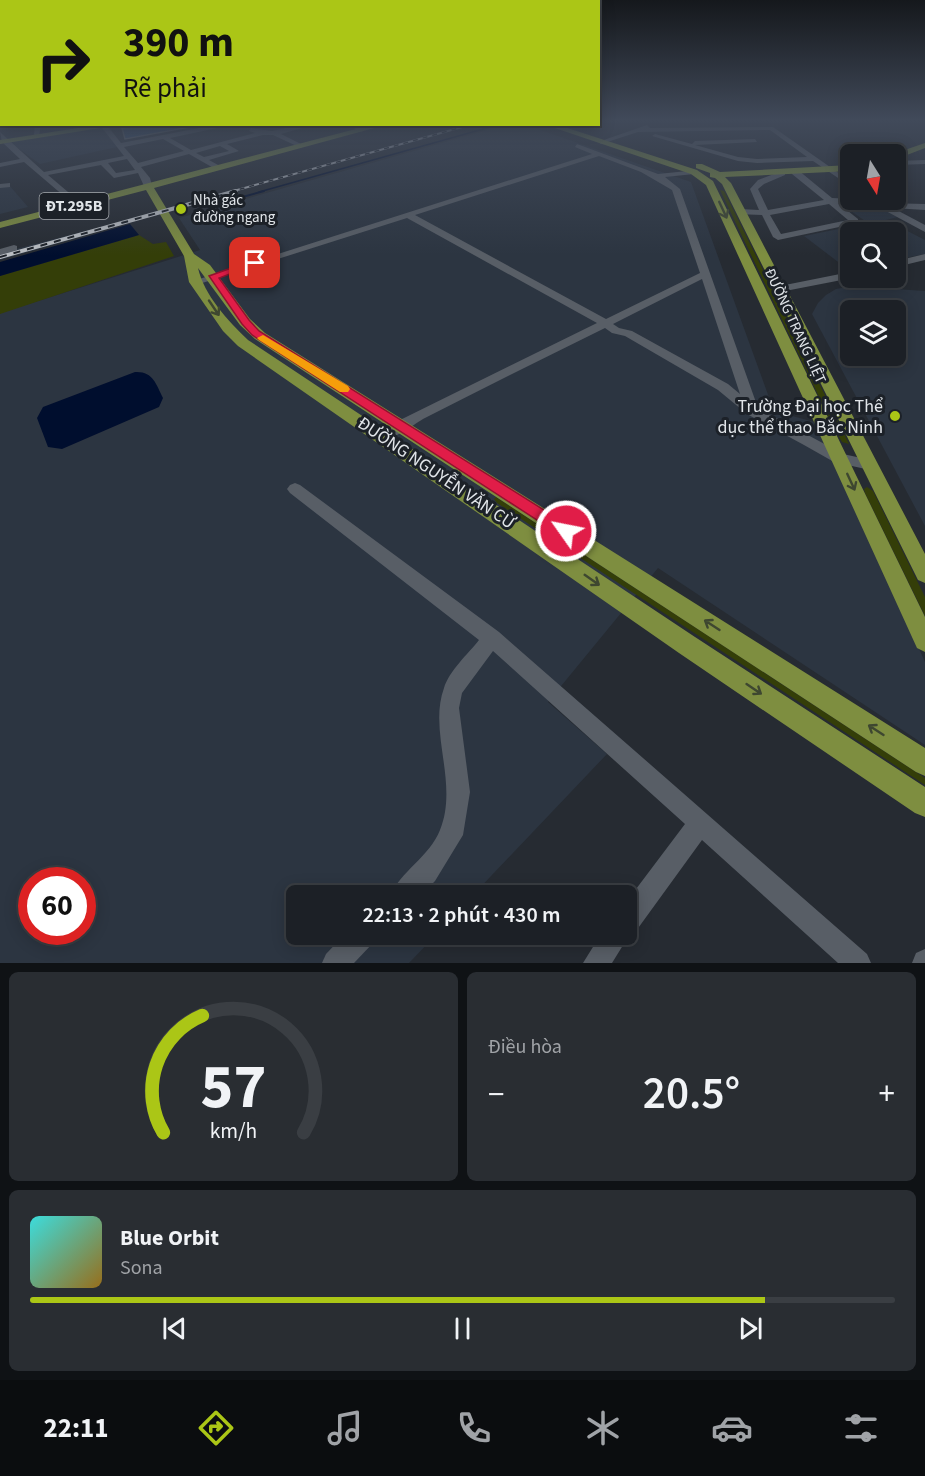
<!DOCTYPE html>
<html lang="vi">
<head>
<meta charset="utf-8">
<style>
	body { margin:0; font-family:"Source Sans 3",sans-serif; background:#292d32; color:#f1f3f6; height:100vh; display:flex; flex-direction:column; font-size:22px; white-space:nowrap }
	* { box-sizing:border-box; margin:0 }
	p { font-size:20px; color:#a0a3a7 }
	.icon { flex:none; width:33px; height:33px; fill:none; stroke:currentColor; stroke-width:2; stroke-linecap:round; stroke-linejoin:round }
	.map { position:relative; height:963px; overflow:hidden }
	.details { display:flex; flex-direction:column; gap:9px; padding:9px; background:#0f1215; flex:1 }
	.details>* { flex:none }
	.top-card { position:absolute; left:0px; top:0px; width:600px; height:126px; box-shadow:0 3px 15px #0003,0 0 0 2px #3a3e43; background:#abc616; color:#111; overflow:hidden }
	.needle { width:39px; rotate:169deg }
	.tools { position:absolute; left:840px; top:144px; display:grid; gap:12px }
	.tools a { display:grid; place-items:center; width:66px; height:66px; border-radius:9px; background:#1c2026; box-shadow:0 3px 15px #0003,0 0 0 2px #3a3e43; font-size:30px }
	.speed { position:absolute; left:18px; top:867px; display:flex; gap:12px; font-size:30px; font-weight:700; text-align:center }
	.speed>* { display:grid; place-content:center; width:78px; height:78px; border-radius:50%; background:#1c2026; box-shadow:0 3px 15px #0003,0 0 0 2px #3a3e43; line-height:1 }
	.speed .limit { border:9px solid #d22; background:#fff; color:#111 }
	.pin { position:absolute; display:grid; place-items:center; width:51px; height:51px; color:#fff; margin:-26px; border-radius:12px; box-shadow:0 3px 9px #0006 }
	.me { position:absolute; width:66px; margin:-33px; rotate:303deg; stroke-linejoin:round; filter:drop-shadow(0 0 4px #0008) }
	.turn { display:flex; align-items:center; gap:21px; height:126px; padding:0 24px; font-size:27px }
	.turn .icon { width:78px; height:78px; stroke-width:2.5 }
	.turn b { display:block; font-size:42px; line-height:51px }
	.big { font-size:45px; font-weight:600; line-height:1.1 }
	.details .tile { flex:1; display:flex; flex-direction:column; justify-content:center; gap:9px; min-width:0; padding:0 21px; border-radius:9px; background:#292d32 }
	.details .dial { align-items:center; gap:0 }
	.dial svg { height:156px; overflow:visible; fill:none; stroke:#3a3e43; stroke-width:7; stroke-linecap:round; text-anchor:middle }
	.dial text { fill:#f1f3f6; stroke:none }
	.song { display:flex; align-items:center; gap:18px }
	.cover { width:72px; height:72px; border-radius:9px; background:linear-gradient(135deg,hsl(180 70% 55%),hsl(40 70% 35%)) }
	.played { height:6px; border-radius:3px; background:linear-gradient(90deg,#abc616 85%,#3a3e43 85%) }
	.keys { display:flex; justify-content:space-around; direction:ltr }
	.heat { display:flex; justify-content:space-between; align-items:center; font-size:33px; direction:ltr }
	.details .tiles { flex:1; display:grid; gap:9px; grid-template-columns:1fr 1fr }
	.tile:last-child { grid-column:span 2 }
	.trip { position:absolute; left:286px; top:885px; width:351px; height:60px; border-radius:9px; background:#1c2026; box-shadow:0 3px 15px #0003,0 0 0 2px #3a3e43; font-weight:600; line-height:60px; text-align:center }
	.tab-bar { display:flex; height:96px; justify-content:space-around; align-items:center; background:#0b0d0f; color:#a0a3a7 }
	.tab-bar .icon { width:42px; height:42px }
	.tab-bar .current { color:#abc616 }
	.tab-bar b { font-size:27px; color:#f1f3f6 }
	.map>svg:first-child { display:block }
	.built { fill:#2c3541; fill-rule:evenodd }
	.green { fill:#343e08 }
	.water { fill:#000e2e }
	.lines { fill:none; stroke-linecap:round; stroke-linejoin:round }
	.stream-far1 { stroke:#000e2e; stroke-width:1.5 }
	.stream { stroke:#000e2e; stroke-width:2 }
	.building { fill:#274d7c; stroke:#6f767e; stroke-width:1.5 }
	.minor { fill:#585e66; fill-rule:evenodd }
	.major { fill:#7e8e40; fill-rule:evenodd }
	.rail-far1-casing { stroke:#babec3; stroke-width:2 }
	.rail-casing { stroke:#babec3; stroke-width:4 }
	.rail-far1 { stroke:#1c2128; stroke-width:1.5; stroke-dasharray:5; stroke-linecap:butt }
	.rail { stroke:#1c2128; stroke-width:2; stroke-dasharray:7; stroke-linecap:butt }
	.oneway { stroke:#3e4730 }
	.route { fill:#e11d48; stroke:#92132f; stroke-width:1.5 }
	.slow { fill:#f59e0b }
	.poi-dot { fill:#abc616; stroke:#1c2128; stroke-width:2 }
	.labels { text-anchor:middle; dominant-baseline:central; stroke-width:6; stroke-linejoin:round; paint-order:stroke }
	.far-poi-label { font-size:15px; fill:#e1e5e9; stroke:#1c2128; text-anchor:start }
	.far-street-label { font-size:15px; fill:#e1e5e9; stroke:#1c2128 }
	.shield { fill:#1c2128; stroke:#a6aaaf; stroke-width:1.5 }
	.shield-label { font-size:16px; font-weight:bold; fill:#e1e5e9 }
	.poi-label { font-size:18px; fill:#e1e5e9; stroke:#1c2128; text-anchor:end }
	.street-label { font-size:18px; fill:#e1e5e9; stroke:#1c2128 }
</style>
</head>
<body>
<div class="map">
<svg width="925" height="963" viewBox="0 0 925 963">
	<rect width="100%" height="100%" fill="#262b32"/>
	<g class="built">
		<path d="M 505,125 L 526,125 L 691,182 L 774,411 L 818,423 L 925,662 L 925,745 L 658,568 L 548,702 L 607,754 L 473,895 L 297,896 L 297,934 L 436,935 L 409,963 L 0,963 L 0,313 L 200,250 L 179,218 ZM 32,880 L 82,880 L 82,932 L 32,932 Z"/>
		<path d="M 103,128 L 117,147 L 40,164 L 8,141 Z"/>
		<path d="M 9,185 L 28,207 L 0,214 L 0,187 Z"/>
		<path d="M 872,202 L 898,217 L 886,220 L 925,240 L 925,254 L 896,260 L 896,232 L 850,232 L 850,271 L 804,236 L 868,223 L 841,204 Z"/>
		<path d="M 113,224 L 114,226 L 84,236 L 0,260 L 0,253 Z"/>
		<path d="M 852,286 L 925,291 L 925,526 L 812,314 L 818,303 L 826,295 L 836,289 ZM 850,310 L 896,310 L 896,356 L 850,356 Z"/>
	</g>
	<g class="green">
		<path d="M 720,190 L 724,191 L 849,444 L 842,442 L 834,428 Z"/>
		<path d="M 139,235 L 153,244 L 166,242 L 174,256 L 0,314 L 0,276 Z"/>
		<path d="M 867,487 L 873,491 L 925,597 L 925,616 L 865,493 L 864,489 Z"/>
		<path d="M 496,497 L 925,778 L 925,785 L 497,503 L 494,499 Z"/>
	</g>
	<g class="water">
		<path d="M 130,224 L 139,235 L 0,276 L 0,262 Z"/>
		<path d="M 135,372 C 153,371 156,384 163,398 L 159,407 L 62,449 L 48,447 L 37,418 L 43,407 Z"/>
	</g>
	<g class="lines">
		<path class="stream-far1" d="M 259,192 L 501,124"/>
		<path class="stream" d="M 228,201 L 264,191"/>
	</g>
	<path class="building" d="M 152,124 L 190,124 L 190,127 L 125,139 L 122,128 Z"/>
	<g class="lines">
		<g class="minor">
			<path d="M 35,124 L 41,124 L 39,136 L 34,135 Z"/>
			<path d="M 99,124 L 106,124 L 121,143 L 220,124 L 236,124 L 170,138 L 191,150 L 255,133 L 249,131 L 251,128 L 272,131 L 304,124 L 309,126 L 281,134 L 303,145 L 301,148 L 273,135 L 263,135 L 227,144 L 239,151 L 209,160 L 220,166 L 217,170 L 189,154 L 141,167 L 150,178 L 152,186 L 148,188 L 144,186 L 138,173 L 114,178 L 101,165 L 48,175 L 81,203 L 82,205 L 78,208 L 24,162 L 0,167 L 0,163 L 20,159 L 2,142 L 0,132 L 44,172 L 124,156 ZM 163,139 L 184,151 L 138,163 L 124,147 ZM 220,146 L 229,151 L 204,157 L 196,153 ZM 127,159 L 135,170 L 116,173 L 108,163 Z"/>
			<path d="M 350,124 L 357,124 L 363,131 L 358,132 Z"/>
			<path d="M 647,125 L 650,128 L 773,127 L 850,181 L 850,186 L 813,161 L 757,163 L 738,161 L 652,136 L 655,134 L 692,144 L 695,141 L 755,139 L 757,142 L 695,145 L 738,157 L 757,159 L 807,157 L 770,130 L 638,132 L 601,144 L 598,142 Z"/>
			<path d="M 577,144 L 658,174 L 697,170 L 697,174 L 694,174 L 665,177 L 680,189 L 758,408 L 843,454 L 875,461 L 877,465 L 875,469 L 870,470 L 834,462 L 804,445 L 747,414 L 718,390 L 625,336 L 612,333 L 605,328 C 544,358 483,388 423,419 C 413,425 389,443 379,440 L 377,437 L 396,422 L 597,323 L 407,218 L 199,284 L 190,282 L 592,154 L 575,147 ZM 599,156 L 641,172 L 672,190 L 700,273 L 606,319 L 415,215 ZM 702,279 L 740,394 L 728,384 L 632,331 L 619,328 L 613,324 Z"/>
			<path d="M 925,160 L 925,164 L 896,165 L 896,161 Z"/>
			<path d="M 792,170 L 798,170 L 832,198 L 877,200 L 884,203 L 925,204 L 925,210 L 893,208 L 925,225 L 925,232 L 871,203 L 838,203 L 858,219 L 858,223 L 778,240 L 773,237 L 762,215 L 737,214 L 737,210 L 740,209 L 759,210 L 750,189 L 758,180 L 782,171 L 785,171 L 785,175 L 764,184 L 758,189 L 768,210 L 824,200 L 792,174 ZM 829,204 L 848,220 L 781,234 L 770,215 Z"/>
			<path d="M 10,183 L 10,187 L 0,188 L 0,184 Z"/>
			<path d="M 14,245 L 17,246 L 17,250 L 0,255 L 0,249 Z"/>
			<path d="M 925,254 L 925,260 L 896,267 L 896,261 Z"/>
			<path d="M 850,272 L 852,278 L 780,292 L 775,289 L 780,286 Z"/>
			<path d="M 295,483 L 300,485 L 499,632 L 867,954 L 871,963 L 838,963 L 702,840 L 636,931 L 630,934 L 612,963 L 583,963 L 601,934 L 627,934 L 627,901 L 685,824 L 493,651 L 462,693 L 459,708 L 470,792 L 463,835 L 435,881 L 420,896 L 390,896 C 400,872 430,856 440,830 C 459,783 428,732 444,688 C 449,671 468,654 479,640 L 290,493 L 287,489 L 290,485 Z"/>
			<path d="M 345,934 L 377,934 L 373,943 L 354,963 L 322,963 L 326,954 Z"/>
			<path d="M 925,949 L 925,963 L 912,963 L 916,953 Z"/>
		</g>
		<g class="major">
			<path d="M 104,124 L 126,124 L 0,144 L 0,140 Z"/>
			<path d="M 375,124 L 389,124 L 154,188 L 194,254 L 210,265 L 250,319 L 265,333 L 925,748 L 925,776 L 916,772 L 255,339 L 240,325 L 198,268 C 204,295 228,321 248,340 L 695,637 L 925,787 L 925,817 L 915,813 L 679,653 L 238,346 L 223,331 L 189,282 L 184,256 L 146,190 L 0,228 L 0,222 Z"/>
			<path d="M 543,124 L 555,124 L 697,170 L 713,181 L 925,617 L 925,652 L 917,648 L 706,185 L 691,174 Z"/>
			<path d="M 925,143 L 925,148 L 899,158 L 896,158 L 896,154 L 893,154 Z"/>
			<path d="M 696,164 L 702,164 L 720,172 L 850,165 L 850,171 L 725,177 L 731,183 L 925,554 L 925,583 L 918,580 L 722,184 L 715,178 L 710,177 L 710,173 L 696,168 Z"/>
		</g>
		<g class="rail-far1-casing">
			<path id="rail-far1" d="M 230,192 L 473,124"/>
		</g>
		<g class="rail-casing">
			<path id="rail" d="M 0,257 L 236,191"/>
		</g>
		<use href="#rail-far1" class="rail-far1"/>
		<use href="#rail" class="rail"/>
	</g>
	<defs><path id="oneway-shaft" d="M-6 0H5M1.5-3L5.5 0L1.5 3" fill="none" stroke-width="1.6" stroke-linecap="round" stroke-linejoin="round" transform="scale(1.5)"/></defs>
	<g class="oneway">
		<use href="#oneway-shaft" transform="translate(723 210) rotate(65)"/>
		<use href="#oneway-shaft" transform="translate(214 308) rotate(56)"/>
		<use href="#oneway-shaft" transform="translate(851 482) rotate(65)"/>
		<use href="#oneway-shaft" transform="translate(592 580) rotate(35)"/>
		<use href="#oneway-shaft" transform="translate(712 625) rotate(-147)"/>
		<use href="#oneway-shaft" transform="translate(754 689) rotate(34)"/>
		<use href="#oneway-shaft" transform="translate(876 730) rotate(-147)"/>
	</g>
	<linearGradient id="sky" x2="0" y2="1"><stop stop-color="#15181c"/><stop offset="0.47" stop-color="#414a5a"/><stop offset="1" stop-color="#414a5a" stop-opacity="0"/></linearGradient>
	<rect width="925" height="255" fill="url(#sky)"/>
	<path class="route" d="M 251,261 L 259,263 L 219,278 L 249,320 L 259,331 L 571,527 L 573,531 L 571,535 L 560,535 L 252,335 L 242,324 L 209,276 Z"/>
	<path class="slow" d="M 263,335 L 348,386 L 350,389 L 348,392 L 340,392 L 259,340 L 257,338 Z"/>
	<g class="poi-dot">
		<circle cx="181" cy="209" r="6"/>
		<circle cx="895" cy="416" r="6"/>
	</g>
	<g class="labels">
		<g class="far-poi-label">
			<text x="193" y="200">Nhà gác<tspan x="193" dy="17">đường ngang</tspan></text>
		</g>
		<g class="far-street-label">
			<text transform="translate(795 326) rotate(65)">ĐƯỜNG TRANG LIỆT</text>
		</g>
		<rect class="shield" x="39.5" y="193" width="69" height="26" rx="4.5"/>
		<g class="shield-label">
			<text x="74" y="206">ĐT.295B</text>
		</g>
		<g class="poi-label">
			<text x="883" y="406">Trường Đại học Thể<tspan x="883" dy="21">dục thể thao Bắc Ninh</tspan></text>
		</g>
		<g class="street-label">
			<text transform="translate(436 473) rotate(34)">ĐƯỜNG NGUYỄN VĂN CỪ</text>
		</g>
	</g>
</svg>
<div class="tools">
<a><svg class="needle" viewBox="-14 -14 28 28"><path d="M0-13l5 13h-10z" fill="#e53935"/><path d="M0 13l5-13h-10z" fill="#a0a3a7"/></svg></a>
<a><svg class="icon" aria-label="search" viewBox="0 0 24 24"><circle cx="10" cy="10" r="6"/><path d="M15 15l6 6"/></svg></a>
<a><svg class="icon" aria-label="layers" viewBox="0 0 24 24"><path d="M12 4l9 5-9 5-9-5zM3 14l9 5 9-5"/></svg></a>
</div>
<div class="speed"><div class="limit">60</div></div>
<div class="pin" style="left:255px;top:263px;background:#d93025"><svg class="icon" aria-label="arrive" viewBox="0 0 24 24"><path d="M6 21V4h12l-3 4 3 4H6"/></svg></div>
<svg class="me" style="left:566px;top:531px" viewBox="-20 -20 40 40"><circle r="17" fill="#e11d48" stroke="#fff" stroke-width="3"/><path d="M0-11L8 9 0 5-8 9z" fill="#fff"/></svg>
<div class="trip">22:13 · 2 phút · 430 m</div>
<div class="top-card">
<div class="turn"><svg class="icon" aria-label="right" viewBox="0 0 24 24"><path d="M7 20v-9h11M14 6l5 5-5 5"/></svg><div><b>390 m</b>Rẽ phải</div></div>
</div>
</div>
<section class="details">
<div class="tiles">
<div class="tile dial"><svg viewBox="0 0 100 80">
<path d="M14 69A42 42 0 1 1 86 69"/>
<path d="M14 69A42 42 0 0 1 34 9" stroke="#abc616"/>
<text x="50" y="56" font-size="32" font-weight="700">57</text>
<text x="50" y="72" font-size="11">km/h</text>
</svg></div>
<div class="tile"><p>Điều hòa</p>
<div class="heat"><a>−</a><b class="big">20.5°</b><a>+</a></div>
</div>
<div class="tile">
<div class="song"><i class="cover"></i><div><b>Blue Orbit</b><p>Sona</p></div></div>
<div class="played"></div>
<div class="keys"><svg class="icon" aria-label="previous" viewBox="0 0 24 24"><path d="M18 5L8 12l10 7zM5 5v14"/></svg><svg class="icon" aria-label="pause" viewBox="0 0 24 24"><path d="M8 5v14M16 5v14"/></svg><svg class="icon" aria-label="next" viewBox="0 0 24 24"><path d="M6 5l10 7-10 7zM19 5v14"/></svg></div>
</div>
</div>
</section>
<nav class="tab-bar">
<b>22:11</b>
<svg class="icon current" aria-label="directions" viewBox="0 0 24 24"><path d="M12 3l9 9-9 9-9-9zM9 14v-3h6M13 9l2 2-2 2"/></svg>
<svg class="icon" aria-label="music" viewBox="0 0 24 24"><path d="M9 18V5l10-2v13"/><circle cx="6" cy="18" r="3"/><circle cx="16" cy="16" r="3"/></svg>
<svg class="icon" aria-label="phone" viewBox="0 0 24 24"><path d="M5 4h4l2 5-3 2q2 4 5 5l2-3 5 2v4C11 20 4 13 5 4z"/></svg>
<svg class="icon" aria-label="climate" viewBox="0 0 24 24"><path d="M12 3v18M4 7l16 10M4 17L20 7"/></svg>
<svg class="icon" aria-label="car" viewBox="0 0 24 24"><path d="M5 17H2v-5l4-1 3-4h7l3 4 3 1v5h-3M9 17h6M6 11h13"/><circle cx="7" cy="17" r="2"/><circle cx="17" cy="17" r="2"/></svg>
<svg class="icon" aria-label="filters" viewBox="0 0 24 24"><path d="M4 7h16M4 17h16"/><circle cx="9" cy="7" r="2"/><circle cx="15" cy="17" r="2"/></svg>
</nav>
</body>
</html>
